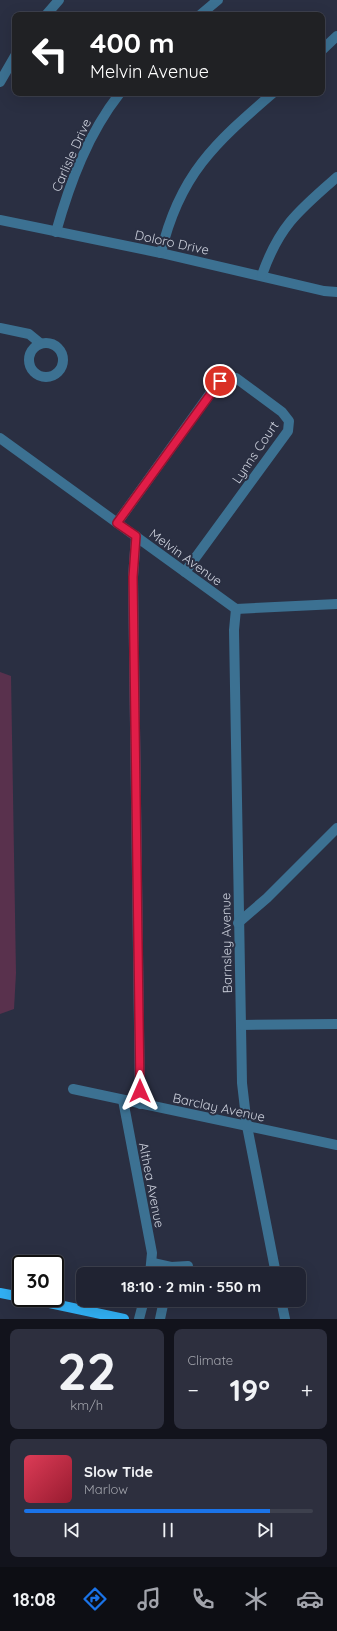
<!DOCTYPE html>
<html lang="en">
<head>
<meta charset="utf-8">
<style>
	body { margin:0; font-family:Quicksand,sans-serif; background:#2d2f3e; color:#f1f3f6; height:100vh; display:flex; flex-direction:column; font-size:15px; white-space:nowrap }
	* { box-sizing:border-box; margin:0 }
	p { font-size:13px; color:#a2a4ac }
	.icon { flex:none; width:22px; height:22px; fill:none; stroke:currentColor; stroke-width:2; stroke-linecap:round; stroke-linejoin:round }
	.map { position:relative; height:1319px; overflow:hidden }
	.details { display:flex; flex-direction:column; gap:10px; padding:10px; background:#12131c; flex:1 }
	.details>* { flex:none }
	.banner { position:absolute; left:12px; top:12px; width:313px; height:84px; border-radius:8px; box-shadow:0 4px 16px #0002,0 0 0 1px #3d404d; background:#202124; color:#fff; overflow:hidden }
	.speed { position:absolute; left:12px; top:1255px; display:flex; gap:8px; font-size:20px; font-weight:700; text-align:center }
	.speed>* { display:grid; place-content:center; width:52px; height:52px; border-radius:50%; background:#202332; box-shadow:0 4px 16px #0002,0 0 0 1px #3d404d; line-height:1 }
	.speed .limit { border:2px solid #111; border-radius:6px; background:#fff; color:#111 }
	.pin { position:absolute; display:grid; place-items:center; width:34px; height:34px; color:#fff; margin:-17px; border:2px solid #fff; border-radius:50%; box-shadow:0 1px 4px #0007 }
	.me { position:absolute; width:44px; margin:-22px; rotate:0deg; stroke-linejoin:round; filter:drop-shadow(0 0 3px #0008) }
	.turn { display:flex; align-items:center; gap:14px; height:84px; padding:0 12px; font-size:18px }
	.turn .icon { width:52px; height:52px; stroke-width:2.5 }
	.turn b { display:block; font-size:28px; line-height:34px }
	.big { font-size:30px; font-weight:700; line-height:1.1 }
	.details .card { flex:1; display:flex; flex-direction:column; justify-content:center; gap:6px; min-width:0; padding:0 14px; border-radius:8px; background:#2d2f3e }
	.details .dial { align-items:center; gap:0 }
	.dial b { font-size:52px; line-height:1 }
	.song { display:flex; align-items:center; gap:12px }
	.cover { width:48px; height:48px; border-radius:6px; background:linear-gradient(135deg,hsl(350 70% 55%),hsl(350 70% 35%)) }
	.played { height:4px; border-radius:2px; background:linear-gradient(90deg,#1a73e8 85%,#3d404d 85%) }
	.keys { display:flex; justify-content:space-around; direction:ltr }
	.heat { display:flex; justify-content:space-between; align-items:center; font-size:22px; direction:ltr }
	.details .tiles { flex:1; display:grid; gap:10px; grid-template-columns:1fr 1fr }
	.card:last-child { grid-column:span 2 }
	.trip { position:absolute; left:76px; top:1267px; width:230px; height:40px; border-radius:8px; background:#202332; box-shadow:0 4px 16px #0002,0 0 0 1px #3d404d; font-weight:700; line-height:40px; text-align:center }
	.dock { display:flex; height:64px; justify-content:space-around; align-items:center; background:#0d0e14; color:#a2a4ac }
	.dock .icon { width:28px; height:28px }
	.dock .selected { color:#1a73e8 }
	.dock b { font-size:18px; color:#f1f3f6 }
	.map>svg:first-child { display:block }
	.green { fill:#59314d }
	.lines { fill:none; stroke-linecap:round; stroke-linejoin:round }
	.minor { stroke:#3c7192; stroke-width:10 }
	.major { stroke:#31b0f4; stroke-width:10 }
	.route-casing { stroke:#92132f; stroke-width:10 }
	.route { stroke:#e11d48; stroke-width:7 }
	.labels { text-anchor:middle; dominant-baseline:central; stroke-width:4; stroke-linejoin:round; paint-order:stroke }
	.street-label { font-size:13px; fill:#cdd1dd; stroke:#2a2f42 }
</style>
</head>
<body>
<div class="map">
<svg width="337" height="1319" viewBox="0 0 337 1319">
	<rect width="100%" height="100%" fill="#2a2f42"/>
	<path class="green" d="M 0,672 L 11,676 L 16,973 L 14,1009 L 0,1014 Z"/>
	<g class="lines">
		<g class="minor">
			<path d="M 46,15 L 59,0"/>
			<path d="M 200,15 L 218,0"/>
			<path d="M 322,50 L 337,36"/>
			<path d="M 0,82 L 15,56"/>
			<path d="M 0,220 L 161,253 L 324,291 L 337,292"/>
			<path d="M 56,232 C 70,182 88,134 120,93"/>
			<path d="M 161,253 C 179,175 215,143 273,93"/>
			<path d="M 262,275 C 279,226 299,210 337,177"/>
			<path d="M 0,328 L 29,334 L 40,343"/>
			<circle cx="46" cy="360" r="17"/>
			<path d="M 0,438 L 236,609 L 337,604"/>
			<path d="M 117,523 L 217,384 L 224,378 L 236,378 L 282,412 L 289,421 L 288,431 L 185,572"/>
			<path d="M 136,536 L 133,577 L 140,1104"/>
			<path d="M 236,609 L 234,630 L 242,1083 L 247,1126 L 276,1274"/>
			<path d="M 238,923 L 267,898 L 337,828"/>
			<path d="M 241,1025 L 337,1024"/>
			<path d="M 73,1089 L 337,1145"/>
			<path d="M 123,1100 L 152,1253 L 150,1274"/>
			<path d="M 153,1263 L 171,1267 L 170,1274"/>
			<path d="M 171,1267 L 188,1266"/>
			<path d="M 281,1300 L 285,1319"/>
			<path d="M 139,1319 L 144,1300"/>
			<path d="M 160,1319 L 164,1300"/>
		</g>
		<g class="major">
			<path d="M 0,1293 L 21,1297"/>
			<path d="M 26,1298 L 124,1319"/>
		</g>
	</g>
	<g class="lines">
		<g class="route-casing">
			<path id="route" d="M 140,1091 L 133,577 L 136,536 L 117,523 L 220,381"/>
		</g>
		<use href="#route" class="route"/>
	</g>
	<g class="labels">
		<g class="street-label">
			<text transform="translate(71 155) rotate(-66)">Carlisle Drive</text>
			<text transform="translate(172 242) rotate(12)">Doloro Drive</text>
			<text transform="translate(255 452) rotate(-56)">Lynns Court</text>
			<text transform="translate(186 557) rotate(36)">Melvin Avenue</text>
			<text transform="translate(226 943) rotate(-91)">Barnsley Avenue</text>
			<text transform="translate(219 1107) rotate(12)">Barclay Avenue</text>
			<text transform="translate(152 1185) rotate(79)">Althea Avenue</text>
		</g>
	</g>
</svg>
<div class="speed"><div class="limit">30</div></div>
<div class="pin" style="left:220px;top:381px;background:#d93025"><svg class="icon" aria-label="arrive" viewBox="0 0 24 24"><path d="M6 21V4h12l-3 4 3 4H6"/></svg></div>
<svg class="me" style="left:140px;top:1091px" viewBox="-20 -20 40 40"><path d="M0-17L14 15 0 8-14 15z" fill="#e11d48" stroke="#fff" stroke-width="4"/></svg>
<div class="trip">18:10 · 2 min · 550 m</div>
<div class="banner">
<div class="turn"><svg class="icon" aria-label="left" viewBox="0 0 24 24"><path d="M17 20v-9H6M10 6l-5 5 5 5"/></svg><div><b>400 m</b>Melvin Avenue</div></div>
</div>
</div>
<section class="details">
<div class="tiles">
<div class="card dial"><b>22</b><p>km/h</p></div>
<div class="card"><p>Climate</p>
<div class="heat"><a>−</a><b class="big">19°</b><a>+</a></div>
</div>
<div class="card">
<div class="song"><i class="cover"></i><div><b>Slow Tide</b><p>Marlow</p></div></div>
<div class="played"></div>
<div class="keys"><svg class="icon" aria-label="previous" viewBox="0 0 24 24"><path d="M18 5L8 12l10 7zM5 5v14"/></svg><svg class="icon" aria-label="pause" viewBox="0 0 24 24"><path d="M8 5v14M16 5v14"/></svg><svg class="icon" aria-label="next" viewBox="0 0 24 24"><path d="M6 5l10 7-10 7zM19 5v14"/></svg></div>
</div>
</div>
</section>
<nav class="dock">
<b>18:08</b>
<svg class="icon selected" aria-label="directions" viewBox="0 0 24 24"><path d="M12 3l9 9-9 9-9-9zM9 14v-3h6M13 9l2 2-2 2"/></svg>
<svg class="icon" aria-label="music" viewBox="0 0 24 24"><path d="M9 18V5l10-2v13"/><circle cx="6" cy="18" r="3"/><circle cx="16" cy="16" r="3"/></svg>
<svg class="icon" aria-label="phone" viewBox="0 0 24 24"><path d="M5 4h4l2 5-3 2q2 4 5 5l2-3 5 2v4C11 20 4 13 5 4z"/></svg>
<svg class="icon" aria-label="climate" viewBox="0 0 24 24"><path d="M12 3v18M4 7l16 10M4 17L20 7"/></svg>
<svg class="icon" aria-label="car" viewBox="0 0 24 24"><path d="M5 17H2v-5l4-1 3-4h7l3 4 3 1v5h-3M9 17h6M6 11h13"/><circle cx="7" cy="17" r="2"/><circle cx="17" cy="17" r="2"/></svg>
</nav>
</body>
</html>
